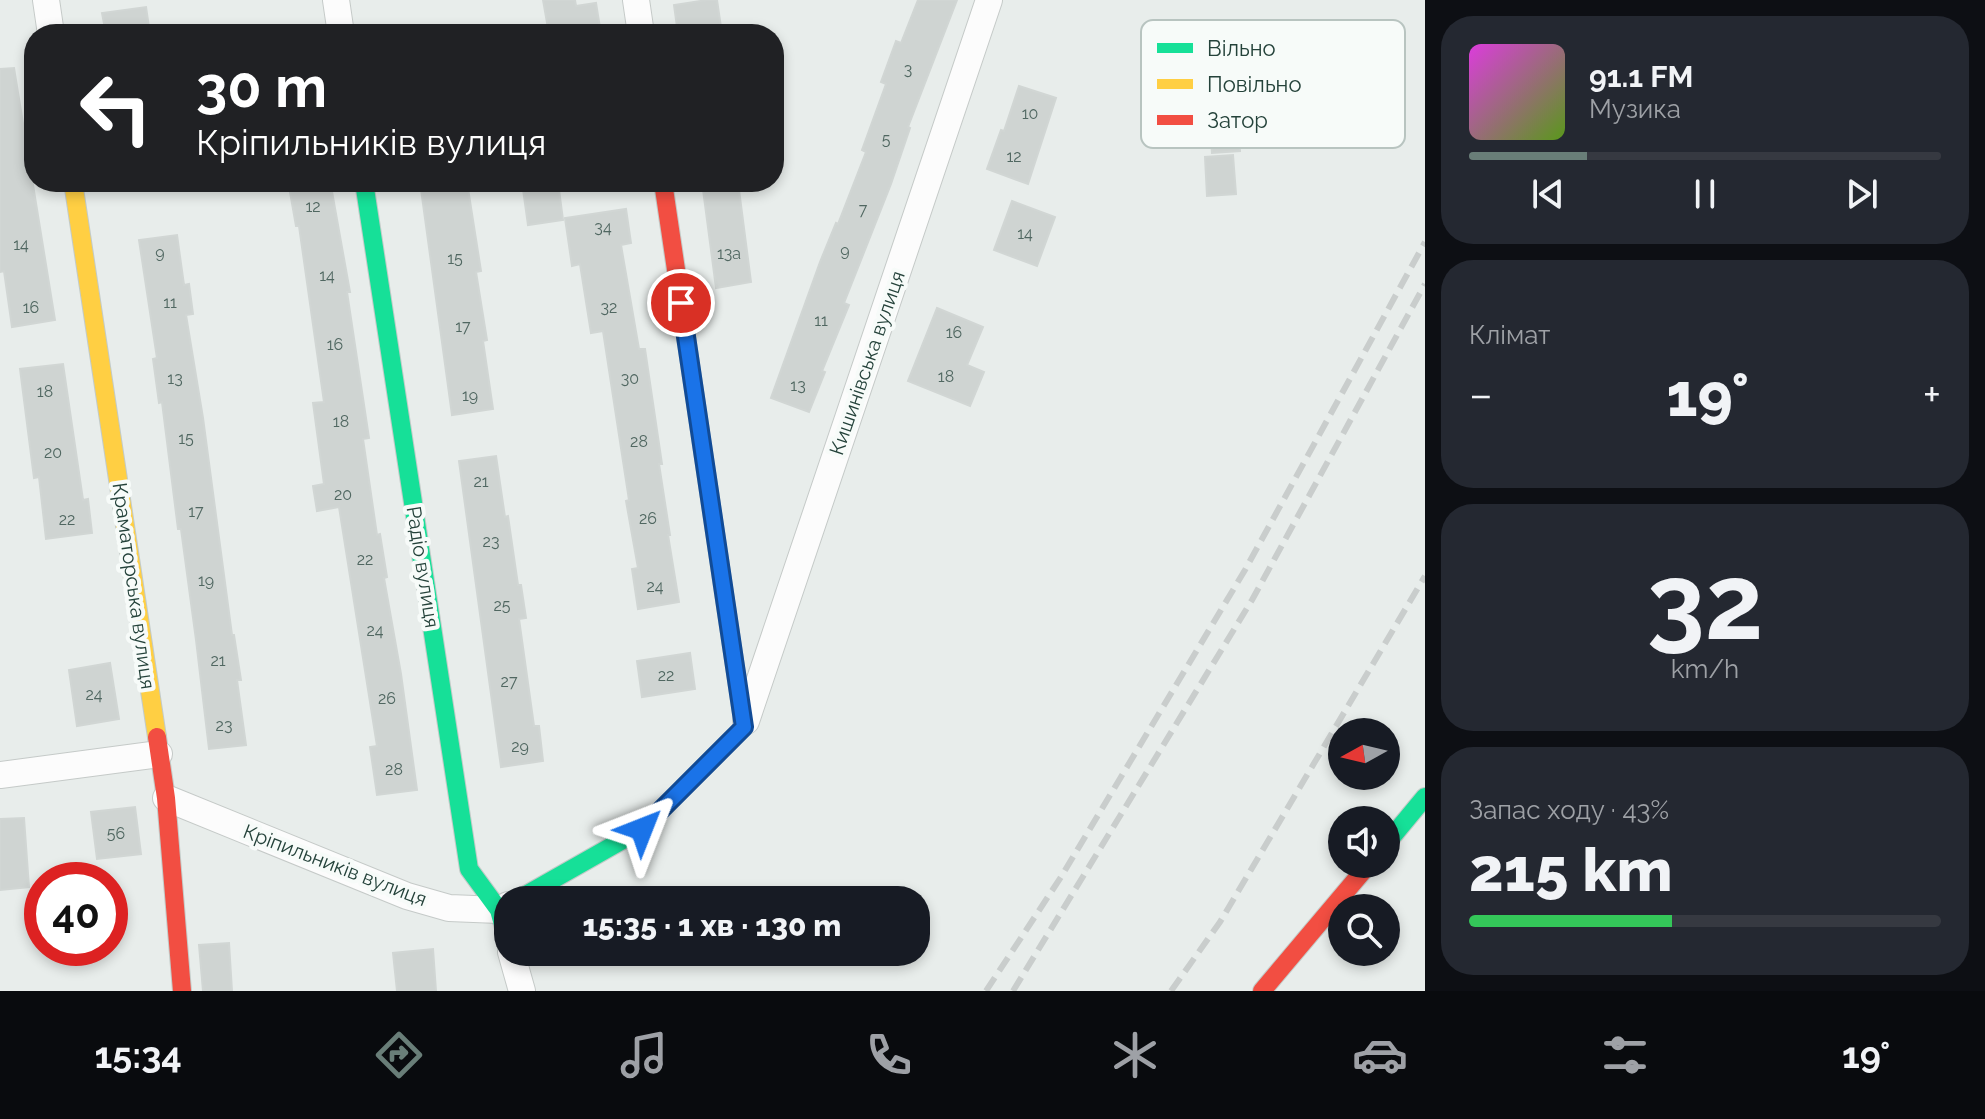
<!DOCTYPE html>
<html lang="uk">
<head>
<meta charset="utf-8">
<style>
	body { margin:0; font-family:Raleway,sans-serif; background:#242831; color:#f1f3f6; height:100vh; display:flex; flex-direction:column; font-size:30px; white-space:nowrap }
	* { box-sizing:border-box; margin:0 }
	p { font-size:26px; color:#9ea1a6 }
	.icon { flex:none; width:44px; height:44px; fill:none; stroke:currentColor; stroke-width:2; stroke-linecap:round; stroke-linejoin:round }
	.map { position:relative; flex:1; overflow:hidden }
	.details { display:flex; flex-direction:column; gap:16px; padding:16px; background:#0d0f14; width:560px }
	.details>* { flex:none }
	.top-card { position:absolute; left:24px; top:24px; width:760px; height:168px; border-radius:32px; box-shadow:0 4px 12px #0003; background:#202124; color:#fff; overflow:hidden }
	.needle { width:52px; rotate:262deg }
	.buttons { position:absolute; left:1328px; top:718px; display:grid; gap:16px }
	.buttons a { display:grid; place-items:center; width:72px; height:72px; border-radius:50%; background:#171b24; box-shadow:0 4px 12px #0003; font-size:40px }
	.speed { position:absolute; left:24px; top:862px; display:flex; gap:16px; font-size:40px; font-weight:700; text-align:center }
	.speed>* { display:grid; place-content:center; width:104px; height:104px; border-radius:50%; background:#171b24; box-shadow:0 4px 12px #0003; line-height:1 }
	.speed .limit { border:12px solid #d22; background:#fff; color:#111 }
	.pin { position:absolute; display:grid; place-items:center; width:68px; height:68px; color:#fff; margin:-34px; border:4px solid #fff; border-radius:50%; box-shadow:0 2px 8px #0007 }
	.me { position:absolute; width:88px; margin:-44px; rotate:45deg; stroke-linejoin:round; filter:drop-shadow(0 0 6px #0008) }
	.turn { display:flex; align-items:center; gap:28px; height:168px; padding:0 40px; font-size:36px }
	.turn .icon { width:104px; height:104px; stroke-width:2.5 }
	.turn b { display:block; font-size:56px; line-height:68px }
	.big { font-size:60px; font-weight:800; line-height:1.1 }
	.details .tile { flex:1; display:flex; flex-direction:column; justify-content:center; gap:12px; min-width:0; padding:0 28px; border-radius:32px; background:#242831 }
	.details .dial { align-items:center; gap:0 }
	.dial b { font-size:104px; line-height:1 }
	.song { display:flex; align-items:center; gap:24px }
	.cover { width:96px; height:96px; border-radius:12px; background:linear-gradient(135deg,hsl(300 70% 55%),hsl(90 70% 35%)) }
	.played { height:8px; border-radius:4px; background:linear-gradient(90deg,#697e78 25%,#363941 25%) }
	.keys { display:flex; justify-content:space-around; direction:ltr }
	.heat { display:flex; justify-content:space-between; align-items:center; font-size:44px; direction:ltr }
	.charge { height:12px; border-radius:6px; background:linear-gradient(90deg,#34c759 43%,#363941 0) }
	.trip { position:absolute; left:494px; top:886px; width:436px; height:80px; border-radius:32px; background:#171b24; box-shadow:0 4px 12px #0003; font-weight:800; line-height:80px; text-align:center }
	.dock { display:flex; height:128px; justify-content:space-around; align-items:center; background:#090b0e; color:#9ea1a6 }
	.dock .icon { width:56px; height:56px }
	.dock .selected { color:#697e78 }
	.dock b { font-size:36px; color:#f1f3f6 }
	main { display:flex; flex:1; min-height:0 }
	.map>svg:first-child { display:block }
	.building { fill:#cfd4d2; stroke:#d1d6d4; stroke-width:2 }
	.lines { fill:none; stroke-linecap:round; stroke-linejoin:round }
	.street-casing { stroke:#c5cac8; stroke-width:28 }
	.fast-casing { stroke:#c3cbc8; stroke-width:20 }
	.slow-casing { stroke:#c3cbc8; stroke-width:20 }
	.jam-casing { stroke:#c3cbc8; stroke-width:20 }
	.street { stroke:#fcfcfc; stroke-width:26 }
	.fast { stroke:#16e098; stroke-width:18 }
	.slow { stroke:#ffcf43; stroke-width:18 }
	.jam { stroke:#f24e42; stroke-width:18 }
	.rail { stroke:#c9cdcc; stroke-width:6; stroke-dasharray:16 8; stroke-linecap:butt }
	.route-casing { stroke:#114b97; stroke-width:20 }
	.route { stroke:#1a73e8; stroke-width:14 }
	.labels { text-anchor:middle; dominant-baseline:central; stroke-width:8; stroke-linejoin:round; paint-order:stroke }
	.number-label { font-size:16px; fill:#506761 }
	.street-label { font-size:20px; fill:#24423a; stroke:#f7fbf9 }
	.key { fill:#f7fbf9; stroke:#b8c4c0; stroke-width:2 }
	.key-label { font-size:22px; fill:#24423a }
</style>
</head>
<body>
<main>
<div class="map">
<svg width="1425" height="991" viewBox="0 0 1425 991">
	<rect width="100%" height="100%" fill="#e8edeb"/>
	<g class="building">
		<path d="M 543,0 L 575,0 L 576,6 L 596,3 L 601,34 L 549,34 Z"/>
		<path d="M 707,0 L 717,0 L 722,34 L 678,34 L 674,5 Z"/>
		<path d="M 918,0 L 957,0 L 908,127 L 910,128 L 891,184 L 844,303 L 849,305 L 822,371 L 825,372 L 809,412 L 771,398 L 820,262 L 836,223 L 838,224 L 866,152 L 862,150 L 886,84 L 881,82 L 896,41 L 901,43 Z"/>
		<path d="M 146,7 L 150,34 L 106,34 L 102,13 Z"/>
		<path d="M 14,68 L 55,320 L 12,327 L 4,271 L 0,272 L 0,69 Z"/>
		<path d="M 1019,86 L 1056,98 L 1028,184 L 987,169 L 1001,130 L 1004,131 Z"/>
		<path d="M 1237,111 L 1240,151 L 1212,153 L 1209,113 Z"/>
		<path d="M 1233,155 L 1236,194 L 1207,196 L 1205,157 Z"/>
		<path d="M 420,182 L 467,182 L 481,271 L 476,272 L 487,340 L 483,341 L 493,409 L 452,415 Z"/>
		<path d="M 522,182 L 558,182 L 563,220 L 528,225 Z"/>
		<path d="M 702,182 L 738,182 L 751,282 L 716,288 Z"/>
		<path d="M 331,186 L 350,292 L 347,292 L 369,438 L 363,439 L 377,535 L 380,534 L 387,577 L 384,578 L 401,674 L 417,790 L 377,795 L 370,747 L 377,746 L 339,507 L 317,511 L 313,486 L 324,484 L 313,403 L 324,402 L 299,226 L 296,226 L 290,192 Z"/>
		<path d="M 1012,201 L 1055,217 L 1037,266 L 994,250 Z"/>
		<path d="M 626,209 L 631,243 L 621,245 L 639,349 L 645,349 L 662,464 L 659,464 L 670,535 L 668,535 L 679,602 L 638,609 L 632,569 L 638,568 L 626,501 L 629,500 L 603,331 L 591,333 L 580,264 L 572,266 L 565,218 Z"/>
		<path d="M 177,235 L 184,285 L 189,284 L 193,314 L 186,315 L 203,418 L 232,635 L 234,635 L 241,680 L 237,680 L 246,745 L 209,749 L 196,640 L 181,529 L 178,529 L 162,402 L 159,403 L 153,359 L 157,358 L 139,240 Z"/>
		<path d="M 937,308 L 983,327 L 967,365 L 984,372 L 970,406 L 908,381 Z"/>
		<path d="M 63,364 L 83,500 L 88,499 L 92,533 L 46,539 L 39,477 L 34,478 L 20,369 Z"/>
		<path d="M 496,456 L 505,517 L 508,516 L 518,585 L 521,585 L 526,618 L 519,619 L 534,726 L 539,726 L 543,761 L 501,767 L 459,461 Z"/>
		<path d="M 690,653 L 695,689 L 642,697 L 637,661 Z"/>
		<path d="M 110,663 L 119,719 L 77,726 L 69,670 Z"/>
		<path d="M 135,807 L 141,854 L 97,859 L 91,812 Z"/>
		<path d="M 24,818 L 29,887 L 0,890 L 0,819 Z"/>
		<path d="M 229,943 L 232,991 L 203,991 L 199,945 Z"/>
		<path d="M 433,949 L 436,991 L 397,991 L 393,953 Z"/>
	</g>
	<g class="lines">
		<g class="street-casing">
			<g id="street">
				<path d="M 46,0 L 51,34"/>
				<path d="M 336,0 L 341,34"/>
				<path d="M 636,0 L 641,34"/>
				<path d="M 746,721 L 989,0"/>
				<path d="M 0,775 L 159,754"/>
				<path d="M 166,798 L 407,896 L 449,908 L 499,910 L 508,905"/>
				<path d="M 511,952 L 522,991"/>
			</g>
		</g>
		<g class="fast-casing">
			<g id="fast">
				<path d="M 364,182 L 469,869 L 499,910 L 508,942"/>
				<path d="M 1386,844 L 1425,797"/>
				<path d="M 517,900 L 642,829 L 744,727 L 725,600"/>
			</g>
		</g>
		<g class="slow-casing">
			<path id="slow" d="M 73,182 L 157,737"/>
		</g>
		<g class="jam-casing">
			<g id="jam">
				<path d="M 663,182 L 725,600"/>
				<path d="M 157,737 L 166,798 L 182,991"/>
				<path d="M 1262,991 L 1369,864"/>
			</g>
		</g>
		<use href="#street" class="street"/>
		<use href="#fast" class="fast"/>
		<use href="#slow" class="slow"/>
		<use href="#jam" class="jam"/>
		<g class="rail">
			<path d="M 986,991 L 1061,877 L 1245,570 L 1425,242"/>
			<path d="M 1013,991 L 1252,600 L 1425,284"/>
			<path d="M 1171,991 L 1220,922 L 1425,576"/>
		</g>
	</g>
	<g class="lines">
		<g class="route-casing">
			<path id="route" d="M 642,829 L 744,727 L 681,303"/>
		</g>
		<use href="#route" class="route"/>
	</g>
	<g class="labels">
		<g class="number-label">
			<text x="908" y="69">3</text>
			<text x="1030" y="113">10</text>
			<text x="886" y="139">5</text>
			<text x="1014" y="156">12</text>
			<text x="313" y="206">12</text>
			<text x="863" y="209">7</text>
			<text x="603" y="227">34</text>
			<text x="1025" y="233">14</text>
			<text x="21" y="244">14</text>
			<text x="845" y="250">9</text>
			<text x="160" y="252">9</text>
			<text x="729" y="253">13а</text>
			<text x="455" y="258">15</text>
			<text x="327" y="275">14</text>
			<text x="170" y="302">11</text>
			<text x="31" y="307">16</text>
			<text x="609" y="307">32</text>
			<text x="821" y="320">11</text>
			<text x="463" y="326">17</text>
			<text x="954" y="332">16</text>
			<text x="335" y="344">16</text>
			<text x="946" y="376">18</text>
			<text x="175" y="378">13</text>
			<text x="630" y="378">30</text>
			<text x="798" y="385">13</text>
			<text x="45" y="391">18</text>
			<text x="470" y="395">19</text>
			<text x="341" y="421">18</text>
			<text x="186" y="438">15</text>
			<text x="639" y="441">28</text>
			<text x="53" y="452">20</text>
			<text x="481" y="481">21</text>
			<text x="343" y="494">20</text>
			<text x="196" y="511">17</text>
			<text x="648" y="518">26</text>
			<text x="67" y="519">22</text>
			<text x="491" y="541">23</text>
			<text x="365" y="559">22</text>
			<text x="206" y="580">19</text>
			<text x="655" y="586">24</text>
			<text x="502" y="605">25</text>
			<text x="375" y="630">24</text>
			<text x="218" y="660">21</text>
			<text x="666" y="675">22</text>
			<text x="509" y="681">27</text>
			<text x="94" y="694">24</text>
			<text x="387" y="698">26</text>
			<text x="224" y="725">23</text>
			<text x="520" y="746">29</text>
			<text x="394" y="769">28</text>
			<text x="116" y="833">56</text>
		</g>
		<g class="street-label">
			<text transform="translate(867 363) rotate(-71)">Кишинівська вулиця</text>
			<text transform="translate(423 567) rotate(81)">Радіо вулиця</text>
			<text transform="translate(134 586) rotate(82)">Краматорська вулиця</text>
			<text transform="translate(335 865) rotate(21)">Кріпильників вулиця</text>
		</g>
	</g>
	<rect x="1141" y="20" width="264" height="128" rx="12" class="key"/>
	<rect x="1157" y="43" width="36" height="10" fill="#16e098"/>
	<rect x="1157" y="79" width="36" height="10" fill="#ffcf43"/>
	<rect x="1157" y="115" width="36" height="10" fill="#f24e42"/>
	<g class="key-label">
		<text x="1207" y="56">Вільно</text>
		<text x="1207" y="92">Повільно</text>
		<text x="1207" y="128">Затор</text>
	</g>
</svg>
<div class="buttons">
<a><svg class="needle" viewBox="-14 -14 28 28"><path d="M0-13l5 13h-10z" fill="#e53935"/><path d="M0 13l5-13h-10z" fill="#9ea1a6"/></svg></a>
<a><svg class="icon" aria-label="sound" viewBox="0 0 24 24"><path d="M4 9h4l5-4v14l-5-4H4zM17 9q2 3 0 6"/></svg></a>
<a><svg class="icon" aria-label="search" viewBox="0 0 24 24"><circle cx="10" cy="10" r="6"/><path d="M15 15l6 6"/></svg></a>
</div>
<div class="speed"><div class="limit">40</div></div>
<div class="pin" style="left:681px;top:303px;background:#d93025"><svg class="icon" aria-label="arrive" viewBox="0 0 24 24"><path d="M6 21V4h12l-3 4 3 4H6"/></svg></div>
<svg class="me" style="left:642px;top:829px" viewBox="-20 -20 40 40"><path d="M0-17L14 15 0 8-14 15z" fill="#1a73e8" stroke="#fff" stroke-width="4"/></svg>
<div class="trip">15:35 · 1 хв · 130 m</div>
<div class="top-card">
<div class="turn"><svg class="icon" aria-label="left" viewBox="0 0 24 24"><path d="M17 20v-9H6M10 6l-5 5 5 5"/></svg><div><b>30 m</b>Кріпильників вулиця</div></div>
</div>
</div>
<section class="details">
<div class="tile">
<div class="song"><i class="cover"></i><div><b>91.1 FM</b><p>Музика</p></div></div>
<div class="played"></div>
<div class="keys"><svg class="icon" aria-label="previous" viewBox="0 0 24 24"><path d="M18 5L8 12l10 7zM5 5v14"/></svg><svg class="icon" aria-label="pause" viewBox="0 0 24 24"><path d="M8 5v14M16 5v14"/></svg><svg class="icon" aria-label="next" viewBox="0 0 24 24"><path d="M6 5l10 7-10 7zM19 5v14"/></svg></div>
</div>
<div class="tile"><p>Клімат</p>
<div class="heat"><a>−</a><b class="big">19°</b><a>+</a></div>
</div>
<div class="tile dial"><b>32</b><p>km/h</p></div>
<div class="tile"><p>Запас ходу · 43%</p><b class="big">215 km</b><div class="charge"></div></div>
</section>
</main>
<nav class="dock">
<b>15:34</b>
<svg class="icon selected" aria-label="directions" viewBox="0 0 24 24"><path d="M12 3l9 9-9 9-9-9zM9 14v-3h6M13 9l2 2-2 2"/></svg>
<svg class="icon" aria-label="music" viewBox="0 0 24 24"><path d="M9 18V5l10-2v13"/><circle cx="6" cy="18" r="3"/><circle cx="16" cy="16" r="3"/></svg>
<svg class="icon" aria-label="phone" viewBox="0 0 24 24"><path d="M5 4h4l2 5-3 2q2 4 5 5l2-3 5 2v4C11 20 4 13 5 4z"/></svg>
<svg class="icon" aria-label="climate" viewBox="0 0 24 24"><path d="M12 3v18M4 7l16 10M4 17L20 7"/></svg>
<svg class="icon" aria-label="car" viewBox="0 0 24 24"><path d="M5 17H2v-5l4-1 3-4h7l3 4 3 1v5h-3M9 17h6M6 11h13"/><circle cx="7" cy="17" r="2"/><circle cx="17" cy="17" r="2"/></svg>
<svg class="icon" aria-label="filters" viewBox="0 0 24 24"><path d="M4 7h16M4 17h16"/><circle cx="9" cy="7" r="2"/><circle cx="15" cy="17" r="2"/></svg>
<b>19°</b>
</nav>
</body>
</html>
